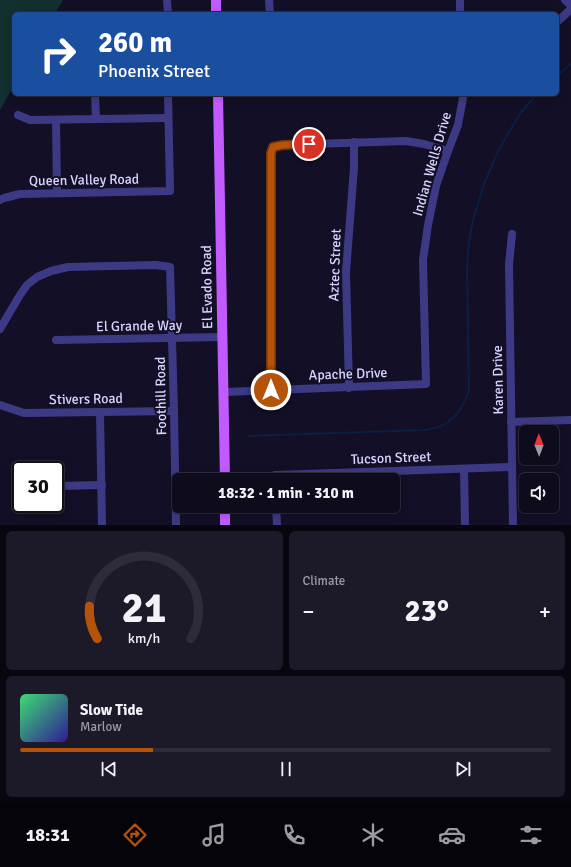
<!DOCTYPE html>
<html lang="en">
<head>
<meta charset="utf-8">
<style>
	body { margin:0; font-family:Signika,sans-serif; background:#1c1929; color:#f1f3f6; height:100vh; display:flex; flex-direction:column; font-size:15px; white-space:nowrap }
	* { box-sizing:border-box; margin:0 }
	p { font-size:13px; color:#9b9ba3 }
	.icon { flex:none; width:22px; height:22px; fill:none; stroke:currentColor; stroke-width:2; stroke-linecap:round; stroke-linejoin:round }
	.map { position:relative; height:525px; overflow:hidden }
	.details { display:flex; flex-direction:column; gap:6px; padding:6px; background:#08060f; flex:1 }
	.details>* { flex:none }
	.guide { position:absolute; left:12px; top:12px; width:547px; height:84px; border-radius:6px; box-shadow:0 2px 10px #0003,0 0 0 1px #2e2b3b; background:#1a4fa0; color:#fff; overflow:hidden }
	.needle { width:26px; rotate:359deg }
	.tools { position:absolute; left:519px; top:425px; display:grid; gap:8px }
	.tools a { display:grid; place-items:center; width:40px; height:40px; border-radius:6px; background:#0e0b1c; box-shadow:0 2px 10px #0003,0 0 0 1px #2e2b3b; font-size:20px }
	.speed { position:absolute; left:12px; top:461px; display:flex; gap:8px; font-size:20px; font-weight:700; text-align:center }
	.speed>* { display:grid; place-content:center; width:52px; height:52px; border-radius:50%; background:#0e0b1c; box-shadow:0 2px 10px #0003,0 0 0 1px #2e2b3b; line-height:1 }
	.speed .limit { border:2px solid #111; border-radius:6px; background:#fff; color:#111 }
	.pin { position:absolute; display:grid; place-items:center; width:34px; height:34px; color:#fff; margin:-17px; border:2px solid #fff; border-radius:50%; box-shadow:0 1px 4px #0007 }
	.me { position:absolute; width:44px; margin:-22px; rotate:0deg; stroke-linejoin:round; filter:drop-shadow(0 0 3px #0008) }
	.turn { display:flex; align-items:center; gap:14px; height:84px; padding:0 20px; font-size:18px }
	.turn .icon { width:52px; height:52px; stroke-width:2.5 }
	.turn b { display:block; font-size:28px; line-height:34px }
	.big { font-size:30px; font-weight:700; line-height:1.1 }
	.details .widget { flex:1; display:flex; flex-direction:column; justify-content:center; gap:6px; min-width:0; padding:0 14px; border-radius:6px; background:#1c1929 }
	.details .dial { align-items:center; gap:0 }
	.dial svg { height:104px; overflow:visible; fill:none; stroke:#2e2b3b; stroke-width:7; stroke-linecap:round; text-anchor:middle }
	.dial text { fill:#f1f3f6; stroke:none }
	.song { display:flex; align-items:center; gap:12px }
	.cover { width:48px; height:48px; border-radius:6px; background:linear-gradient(135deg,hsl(140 70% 55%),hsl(250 70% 35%)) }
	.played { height:4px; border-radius:2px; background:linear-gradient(90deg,#b45309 25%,#2e2b3b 25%) }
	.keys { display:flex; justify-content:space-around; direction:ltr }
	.heat { display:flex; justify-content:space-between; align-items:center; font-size:22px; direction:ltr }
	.details .tiles { flex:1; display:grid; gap:6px; grid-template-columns:1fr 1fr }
	.widget:last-child { grid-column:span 2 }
	.trip { position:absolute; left:172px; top:473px; width:228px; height:40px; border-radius:6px; background:#0e0b1c; box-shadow:0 2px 10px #0003,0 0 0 1px #2e2b3b; font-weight:700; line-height:40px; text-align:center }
	.tabs { display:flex; height:64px; justify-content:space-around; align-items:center; background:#06040b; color:#9b9ba3 }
	.tabs .icon { width:28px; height:28px }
	.tabs .current { color:#b45309 }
	.tabs b { font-size:18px; color:#f1f3f6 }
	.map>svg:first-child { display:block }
	.green { fill:#12302f }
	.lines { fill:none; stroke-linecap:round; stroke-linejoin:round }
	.stream { stroke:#0a1f44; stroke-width:2 }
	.minor { stroke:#3d3a85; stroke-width:8 }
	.major { stroke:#c25bff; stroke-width:10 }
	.route-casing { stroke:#753606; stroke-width:10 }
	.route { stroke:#b45309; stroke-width:7 }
	.labels { text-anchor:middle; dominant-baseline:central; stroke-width:4; stroke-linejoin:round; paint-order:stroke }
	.street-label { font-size:14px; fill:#d9d4ff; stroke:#130f26 }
</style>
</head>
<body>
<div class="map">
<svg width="571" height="525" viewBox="0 0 571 525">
	<rect width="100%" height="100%" fill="#130f26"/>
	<path class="green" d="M 0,0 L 63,0 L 55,14 L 14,14 L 14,85 L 0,110 Z"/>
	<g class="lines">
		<g class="stream">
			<path d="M 557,76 L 571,64"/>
			<path d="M 249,436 L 425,430 C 450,427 461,413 469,391 L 467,264 L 470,235 L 473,220 L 484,184 L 499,149 L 521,112 L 537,94"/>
		</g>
		<g class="minor">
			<path d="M 167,0 L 168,14"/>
			<path d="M 269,0 L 270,14"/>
			<path d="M 460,0 L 460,14"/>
			<path d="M 565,0 L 571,6"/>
			<path d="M 557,22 L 571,9"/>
			<path d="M 95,94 L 96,119"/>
			<path d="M 18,115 L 30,120 L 168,118"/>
			<path d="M 56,120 L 57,193"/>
			<path d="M 0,200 L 4,198 L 20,194 L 170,191 L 168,94"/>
			<path d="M 512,234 L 509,265 L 513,525"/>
			<path d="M 0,329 L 20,295 L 27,285 L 37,277 L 51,271 L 68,267 L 156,265 L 170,267 L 174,411 L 176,525"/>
			<path d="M 56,340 L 222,337"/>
			<path d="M 349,388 L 346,272 L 354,168 L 354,142"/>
			<path d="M 271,390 L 270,160 L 271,153 L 273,147 L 283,145 L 406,141 L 424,144 L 448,151"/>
			<path d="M 224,392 L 426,384 L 423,260 L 428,225 L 436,186 L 448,151 L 458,125 L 463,98 L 462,94"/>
			<path d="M 0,405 L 24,413 L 174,411"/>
			<path d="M 100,412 L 102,525"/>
			<path d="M 511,422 L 571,420"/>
			<path d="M 464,469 L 465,525"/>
			<path d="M 276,480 L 275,475 L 512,467"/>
			<path d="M 55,486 L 102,485"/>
			<path d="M 276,506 L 277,525"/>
		</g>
		<g class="major">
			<path d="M 216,0 L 216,14"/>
			<path d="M 218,94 L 225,480"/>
			<path d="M 225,506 L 225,525"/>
		</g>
	</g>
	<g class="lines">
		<g class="route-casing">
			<path id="route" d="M 271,390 L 271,153 L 273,147 L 283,145 L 309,144"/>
		</g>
		<use href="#route" class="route"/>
	</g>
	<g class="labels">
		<g class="street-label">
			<text transform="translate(432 164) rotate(-74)">Indian Wells Drive</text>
			<text transform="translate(84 180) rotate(-1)">Queen Valley Road</text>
			<text transform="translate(335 265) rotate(-88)">Aztec Street</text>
			<text transform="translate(207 287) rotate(-91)">El Evado Road</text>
			<text transform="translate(139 326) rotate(-1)">El Grande Way</text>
			<text transform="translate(348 374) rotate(-2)">Apache Drive</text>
			<text transform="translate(498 380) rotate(-91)">Karen Drive</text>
			<text transform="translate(161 396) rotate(-91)">Foothill Road</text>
			<text transform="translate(86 399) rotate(-1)">Stivers Road</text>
			<text transform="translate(391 458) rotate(-2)">Tucson Street</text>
		</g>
	</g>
</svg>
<div class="tools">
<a><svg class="needle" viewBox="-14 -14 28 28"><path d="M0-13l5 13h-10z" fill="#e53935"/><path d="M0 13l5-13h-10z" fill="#9b9ba3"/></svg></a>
<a><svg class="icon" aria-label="sound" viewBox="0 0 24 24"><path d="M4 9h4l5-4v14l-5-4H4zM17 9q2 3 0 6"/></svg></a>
</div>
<div class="speed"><div class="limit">30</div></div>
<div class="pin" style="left:309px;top:144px;background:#d93025"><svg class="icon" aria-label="arrive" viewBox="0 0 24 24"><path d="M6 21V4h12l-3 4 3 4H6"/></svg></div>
<svg class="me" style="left:271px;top:390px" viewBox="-20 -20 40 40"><circle r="17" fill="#b45309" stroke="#fff" stroke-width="3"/><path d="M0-11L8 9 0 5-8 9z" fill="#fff"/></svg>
<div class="trip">18:32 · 1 min · 310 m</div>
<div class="guide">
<div class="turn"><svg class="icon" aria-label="right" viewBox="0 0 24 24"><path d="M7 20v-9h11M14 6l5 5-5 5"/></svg><div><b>260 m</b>Phoenix Street</div></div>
</div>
</div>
<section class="details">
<div class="tiles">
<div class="widget dial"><svg viewBox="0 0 100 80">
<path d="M14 69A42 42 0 1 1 86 69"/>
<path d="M14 69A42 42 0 0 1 8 44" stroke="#b45309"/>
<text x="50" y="56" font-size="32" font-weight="700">21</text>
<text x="50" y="72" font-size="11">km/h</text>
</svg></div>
<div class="widget"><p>Climate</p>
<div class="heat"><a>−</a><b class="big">23°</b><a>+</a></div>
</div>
<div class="widget">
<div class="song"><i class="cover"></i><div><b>Slow Tide</b><p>Marlow</p></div></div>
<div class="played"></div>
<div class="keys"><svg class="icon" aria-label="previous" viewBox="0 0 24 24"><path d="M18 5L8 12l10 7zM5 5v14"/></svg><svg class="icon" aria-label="pause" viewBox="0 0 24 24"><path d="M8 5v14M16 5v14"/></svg><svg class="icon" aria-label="next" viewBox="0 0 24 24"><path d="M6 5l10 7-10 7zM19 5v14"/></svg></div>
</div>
</div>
</section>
<nav class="tabs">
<b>18:31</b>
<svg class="icon current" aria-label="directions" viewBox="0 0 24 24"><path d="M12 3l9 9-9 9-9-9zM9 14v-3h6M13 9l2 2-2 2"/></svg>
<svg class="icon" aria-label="music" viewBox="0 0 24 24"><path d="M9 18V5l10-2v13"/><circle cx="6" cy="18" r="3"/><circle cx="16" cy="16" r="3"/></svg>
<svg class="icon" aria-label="phone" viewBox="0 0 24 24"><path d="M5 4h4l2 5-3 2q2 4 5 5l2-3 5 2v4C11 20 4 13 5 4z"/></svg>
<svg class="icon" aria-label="climate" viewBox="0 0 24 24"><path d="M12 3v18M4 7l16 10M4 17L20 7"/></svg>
<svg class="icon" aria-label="car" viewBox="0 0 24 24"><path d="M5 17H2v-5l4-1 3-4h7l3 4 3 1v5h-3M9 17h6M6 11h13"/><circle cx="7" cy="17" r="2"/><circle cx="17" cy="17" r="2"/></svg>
<svg class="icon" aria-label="filters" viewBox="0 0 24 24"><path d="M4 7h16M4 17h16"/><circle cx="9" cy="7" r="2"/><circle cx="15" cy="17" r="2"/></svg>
</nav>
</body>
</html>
